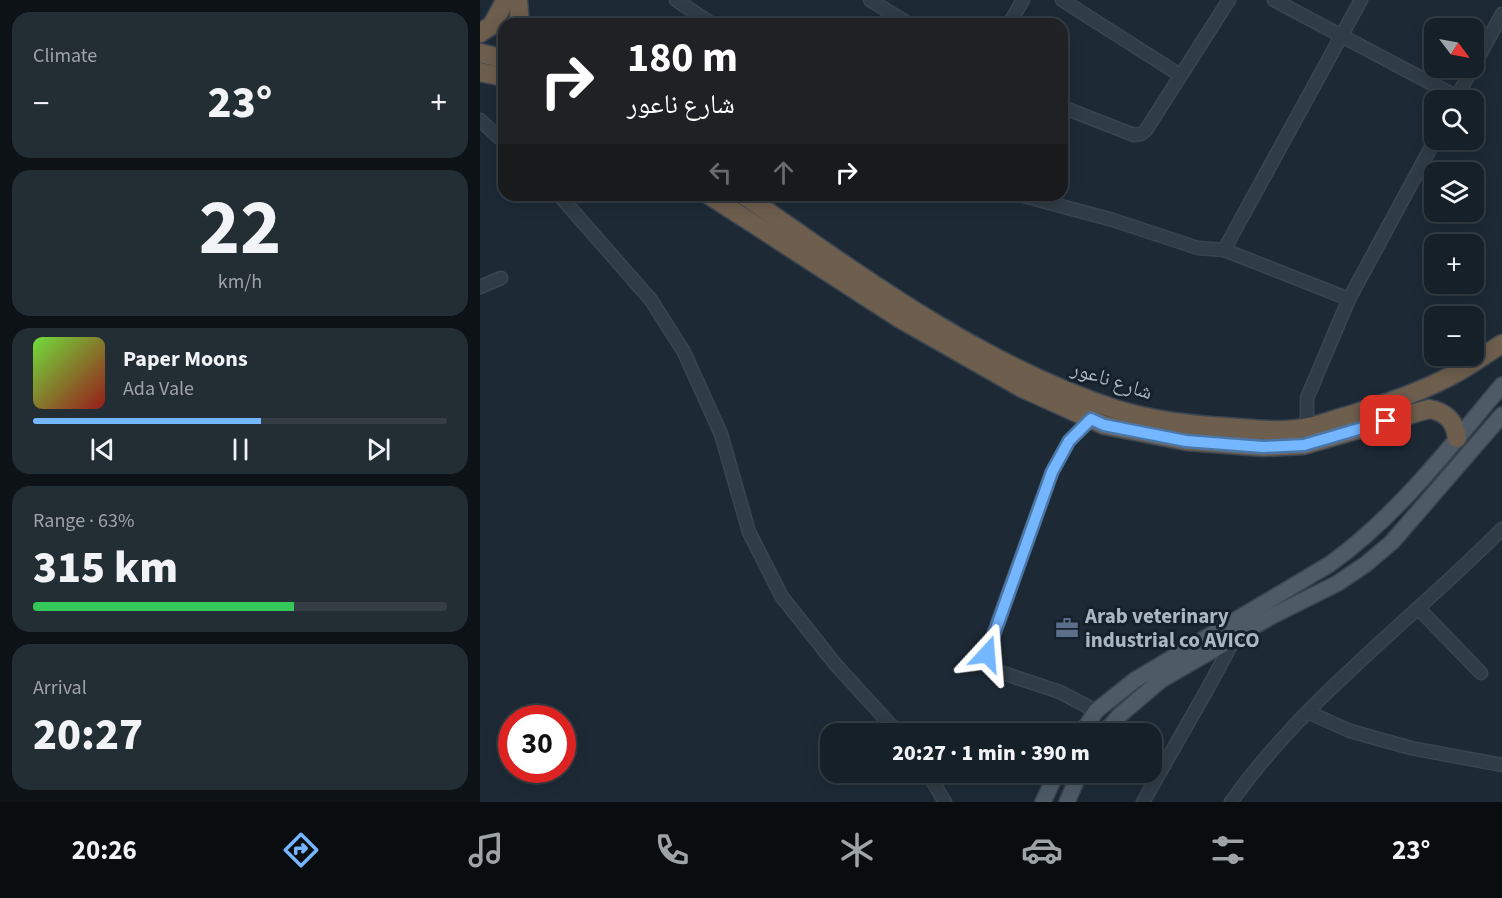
<!DOCTYPE html>
<html lang="en">
<head>
<meta charset="utf-8">
<style>
	body { margin:0; font-family:"Source Sans 3","Noto Naskh Arabic",sans-serif; background:#232d34; color:#f1f3f6; height:100vh; display:flex; flex-direction:column; font-size:22px; white-space:nowrap }
	* { box-sizing:border-box; margin:0 }
	p { font-size:20px; color:#9ea3a8 }
	.icon { flex:none; width:33px; height:33px; fill:none; stroke:currentColor; stroke-width:2; stroke-linecap:round; stroke-linejoin:round }
	.map { position:relative; flex:1; overflow:hidden }
	.drawer { display:flex; flex-direction:column; gap:12px; padding:12px; background:#0c1216; width:480px }
	.drawer>* { flex:none }
	.top-card { position:absolute; left:18px; top:18px; width:570px; height:183px; border-radius:18px; box-shadow:0 3px 15px #0003,0 0 0 2px #353e45; background:#202124; color:#fff; overflow:hidden }
	.needle { width:39px; rotate:122deg }
	.controls { position:absolute; left:944px; top:18px; display:grid; gap:12px }
	.controls a { display:grid; place-items:center; width:60px; height:60px; border-radius:12px; background:#162028; box-shadow:0 3px 15px #0003,0 0 0 2px #353e45; font-size:30px }
	.speed { position:absolute; left:18px; top:705px; display:flex; gap:12px; font-size:30px; font-weight:700; text-align:center }
	.speed>* { display:grid; place-content:center; width:78px; height:78px; border-radius:50%; background:#162028; box-shadow:0 3px 15px #0003,0 0 0 2px #353e45; line-height:1 }
	.speed .limit { border:9px solid #d22; background:#fff; color:#111 }
	.pin { position:absolute; display:grid; place-items:center; width:51px; height:51px; color:#fff; margin:-26px; border-radius:12px; box-shadow:0 3px 9px #0006 }
	.me { position:absolute; width:66px; margin:-33px; rotate:19deg; stroke-linejoin:round; filter:drop-shadow(0 0 4px #0008) }
	.turn { display:flex; align-items:center; gap:21px; height:126px; padding:0 30px; font-size:27px }
	.turn .icon { width:78px; height:78px; stroke-width:2.5 }
	.turn b { display:block; font-size:42px; line-height:51px }
	.lanes { display:flex; align-items:center; height:57px; padding:0 30px; background:#0003; justify-content:center; gap:30px; direction:ltr }
	.lanes .off { opacity:.35 }
	.big { font-size:45px; font-weight:800; line-height:1.1 }
	.drawer .tile { flex:1; display:flex; flex-direction:column; justify-content:center; gap:9px; min-width:0; padding:0 21px; border-radius:18px; background:#232d34 }
	.drawer .dial { align-items:center; gap:0 }
	.dial b { font-size:78px; line-height:1 }
	.song { display:flex; align-items:center; gap:18px }
	.cover { width:72px; height:72px; border-radius:9px; background:linear-gradient(135deg,hsl(100 70% 55%),hsl(0 70% 35%)) }
	.played { height:6px; border-radius:3px; background:linear-gradient(90deg,#74b6ff 55%,#353e45 55%) }
	.keys { display:flex; justify-content:space-around; direction:ltr }
	.heat { display:flex; justify-content:space-between; align-items:center; font-size:33px; direction:ltr }
	.charge { height:9px; border-radius:4px; background:linear-gradient(90deg,#34c759 63%,#353e45 0) }
	.trip { position:absolute; left:340px; top:723px; width:342px; height:60px; border-radius:18px; background:#162028; box-shadow:0 3px 15px #0003,0 0 0 2px #353e45; font-weight:800; line-height:60px; text-align:center }
	.menu { display:flex; height:96px; justify-content:space-around; align-items:center; background:#090d10; color:#9ea3a8 }
	.menu .icon { width:42px; height:42px }
	.menu .selected { color:#74b6ff }
	.menu b { font-size:27px; color:#f1f3f6 }
	main { display:flex; flex:1; min-height:0 }
	.map>svg:first-child { display:block }
	.lines { fill:none; stroke-linecap:round; stroke-linejoin:round }
	.minor-casing { stroke:#3a4550; stroke-width:15 }
	.major-casing { stroke:#3a4550; stroke-width:18 }
	.highway-casing { stroke:#3b4651; stroke-width:21 }
	.minor { stroke:#303c46; stroke-width:12 }
	.major { stroke:#4e5b67; stroke-width:15 }
	.highway { stroke:#6d5e4d; stroke-width:18 }
	.route-casing { stroke:#4b76a6; stroke-width:15 }
	.route { stroke:#74b6ff; stroke-width:10 }
	.labels { text-anchor:middle; dominant-baseline:central; stroke-width:6; stroke-linejoin:round; paint-order:stroke }
	.street-label { font-size:21px; fill:#aab6c4; stroke:#16212b }
	.poi-label { font-size:21px; font-weight:bold; fill:#aab6c4; stroke:#16212b; text-anchor:start }
</style>
</head>
<body>
<main>
<section class="drawer">
<div class="tile"><p>Climate</p>
<div class="heat"><a>−</a><b class="big">23°</b><a>+</a></div>
</div>
<div class="tile dial"><b>22</b><p>km/h</p></div>
<div class="tile">
<div class="song"><i class="cover"></i><div><b>Paper Moons</b><p>Ada Vale</p></div></div>
<div class="played"></div>
<div class="keys"><svg class="icon" aria-label="previous" viewBox="0 0 24 24"><path d="M18 5L8 12l10 7zM5 5v14"/></svg><svg class="icon" aria-label="pause" viewBox="0 0 24 24"><path d="M8 5v14M16 5v14"/></svg><svg class="icon" aria-label="next" viewBox="0 0 24 24"><path d="M6 5l10 7-10 7zM19 5v14"/></svg></div>
</div>
<div class="tile"><p>Range · 63%</p><b class="big">315 km</b><div class="charge"></div></div>
<div class="tile"><p>Arrival</p><b class="big">20:27</b></div>
</section>
<div class="map">
<svg width="1022" height="802" viewBox="0 0 1022 802">
	<rect width="100%" height="100%" fill="#1d2a36"/>
	<g class="lines">
		<g class="minor-casing">
			<g id="minor">
				<path d="M 196,0 L 232,24"/>
				<path d="M 390,0 L 429,24"/>
				<path d="M 582,0 L 700,75"/>
				<path d="M 794,0 L 977,97"/>
				<path d="M 529,24 L 543,0"/>
				<path d="M 975,100 L 1022,14"/>
				<path d="M 582,107 L 654,135 L 661,134 L 666,130 L 749,0"/>
				<path d="M 0,120 L 24,142"/>
				<path d="M 79,195 L 171,300 L 204,352 L 241,434 L 269,532 L 302,597 L 356,665 L 419,734"/>
				<path d="M 540,195 L 633,220 L 718,248 L 744,250 L 881,0"/>
				<path d="M 744,250 L 869,299"/>
				<path d="M 0,287 L 21,278"/>
				<path d="M 611,419 L 589,441 L 572,472 L 506,654 L 509,663 L 517,671 L 580,692 L 616,711"/>
				<path d="M 827,428 L 827,398 L 869,299 L 955,140"/>
				<path d="M 939,609 L 1001,673"/>
				<path d="M 828,712 L 870,731 L 931,748 L 1022,765"/>
				<path d="M 447,772 L 465,802"/>
				<path d="M 663,802 L 728,688 L 756,636"/>
				<path d="M 751,802 C 825,698 933,619 1022,529"/>
			</g>
		</g>
		<g class="major-casing">
			<g id="major">
				<path d="M 601,734 L 616,711 L 655,680 L 850,564 C 917,516 969,448 1022,385"/>
				<path d="M 623,734 L 640,715 L 681,680 L 792,616 L 858,583 L 886,564 L 912,542 L 1022,415"/>
				<path d="M 563,802 L 577,772"/>
				<path d="M 587,802 L 600,772"/>
			</g>
		</g>
		<g class="highway-casing">
			<g id="highway">
				<path d="M 38,0 L 40,24"/>
				<path d="M 0,33 L 12,25 L 24,3"/>
				<path d="M 0,53 L 24,59"/>
				<path d="M 0,72 L 24,77"/>
				<path d="M 229,195 L 419,318 L 542,388 L 624,425 L 706,441 L 783,447 L 824,445 L 949,409 C 966,412 975,421 977,438"/>
				<path d="M 264,195 C 379,275 500,365 635,409 C 670,420 710,425 747,427 C 773,429 802,433 828,427 C 841,425 854,419 867,416 C 904,404 942,392 976,373 C 992,364 1007,353 1022,344"/>
			</g>
		</g>
		<use href="#minor" class="minor"/>
		<use href="#major" class="major"/>
		<use href="#highway" class="highway"/>
	</g>
	<g class="lines">
		<g class="route-casing">
			<path id="route" d="M 507,654 L 572,472 L 589,441 L 611,419 L 624,425 L 706,441 L 783,447 L 824,445 L 906,421"/>
		</g>
		<use href="#route" class="route"/>
	</g>
	<defs>
		<g id="office-bare" transform="scale(1.8)"><path d="M-6-3h4V-5.5h4V-3h4V5H-6ZM-1-4.5V-3h2v-1.5ZM-6 0V1H6V0Z" fill="#5c6f8a" stroke="#16212b" stroke-width="2.5" paint-order="stroke"/></g>
	</defs>
	<g fill-rule="evenodd">
		<use href="#office-bare" x="587" y="628"/>
	</g>
	<g class="labels">
		<g class="street-label">
			<text transform="translate(632 380) rotate(18)">شارع ناعور</text>
		</g>
		<g class="poi-label">
			<text x="605" y="616">Arab veterinary<tspan x="605" dy="24">industrial co AVICO</tspan></text>
		</g>
	</g>
</svg>
<div class="controls">
<a><svg class="needle" viewBox="-14 -14 28 28"><path d="M0-13l5 13h-10z" fill="#e53935"/><path d="M0 13l5-13h-10z" fill="#9ea3a8"/></svg></a>
<a><svg class="icon" aria-label="search" viewBox="0 0 24 24"><circle cx="10" cy="10" r="6"/><path d="M15 15l6 6"/></svg></a>
<a><svg class="icon" aria-label="layers" viewBox="0 0 24 24"><path d="M12 4l9 5-9 5-9-5zM3 14l9 5 9-5"/></svg></a>
<a>+</a>
<a>−</a>
</div>
<div class="speed"><div class="limit">30</div></div>
<div class="pin" style="left:906px;top:421px;background:#d93025"><svg class="icon" aria-label="arrive" viewBox="0 0 24 24"><path d="M6 21V4h12l-3 4 3 4H6"/></svg></div>
<svg class="me" style="left:507px;top:654px" viewBox="-20 -20 40 40"><path d="M0-17L14 15 0 8-14 15z" fill="#74b6ff" stroke="#fff" stroke-width="4"/></svg>
<div class="trip">20:27 · 1 min · 390 m</div>
<div class="top-card">
<div class="turn"><svg class="icon" aria-label="right" viewBox="0 0 24 24"><path d="M7 20v-9h11M14 6l5 5-5 5"/></svg><div><b>180 m</b>شارع ناعور</div></div>
<div class="lanes"><svg class="icon off" aria-label="left" viewBox="0 0 24 24"><path d="M17 20v-9H6M10 6l-5 5 5 5"/></svg><svg class="icon off" aria-label="ahead" viewBox="0 0 24 24"><path d="M12 20V5M6 11l6-6 6 6"/></svg><svg class="icon" aria-label="right" viewBox="0 0 24 24"><path d="M7 20v-9h11M14 6l5 5-5 5"/></svg></div>
</div>
</div>
</main>
<nav class="menu">
<b>20:26</b>
<svg class="icon selected" aria-label="directions" viewBox="0 0 24 24"><path d="M12 3l9 9-9 9-9-9zM9 14v-3h6M13 9l2 2-2 2"/></svg>
<svg class="icon" aria-label="music" viewBox="0 0 24 24"><path d="M9 18V5l10-2v13"/><circle cx="6" cy="18" r="3"/><circle cx="16" cy="16" r="3"/></svg>
<svg class="icon" aria-label="phone" viewBox="0 0 24 24"><path d="M5 4h4l2 5-3 2q2 4 5 5l2-3 5 2v4C11 20 4 13 5 4z"/></svg>
<svg class="icon" aria-label="climate" viewBox="0 0 24 24"><path d="M12 3v18M4 7l16 10M4 17L20 7"/></svg>
<svg class="icon" aria-label="car" viewBox="0 0 24 24"><path d="M5 17H2v-5l4-1 3-4h7l3 4 3 1v5h-3M9 17h6M6 11h13"/><circle cx="7" cy="17" r="2"/><circle cx="17" cy="17" r="2"/></svg>
<svg class="icon" aria-label="filters" viewBox="0 0 24 24"><path d="M4 7h16M4 17h16"/><circle cx="9" cy="7" r="2"/><circle cx="15" cy="17" r="2"/></svg>
<b>23°</b>
</nav>
</body>
</html>
